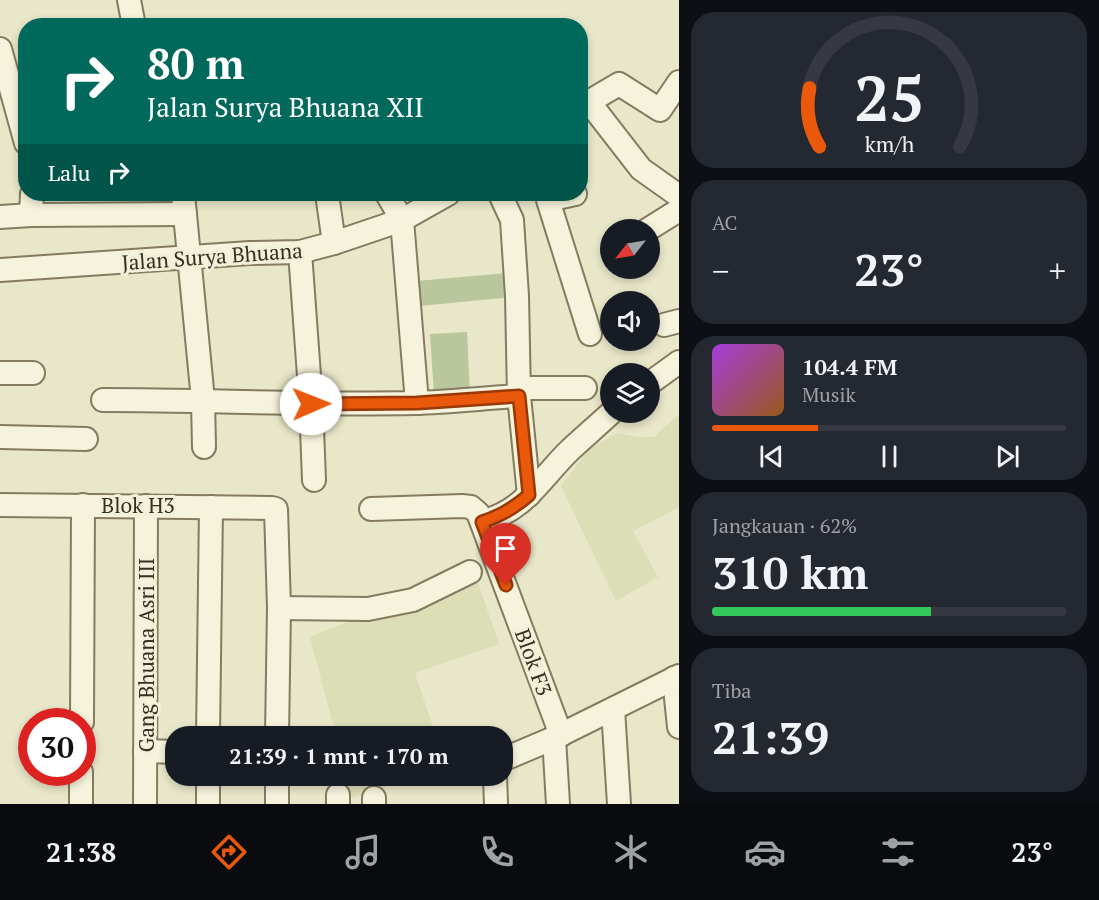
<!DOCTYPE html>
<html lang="id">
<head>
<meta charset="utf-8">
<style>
	body { margin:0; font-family:"PT Serif",serif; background:#242831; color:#f1f3f6; height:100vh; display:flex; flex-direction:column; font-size:22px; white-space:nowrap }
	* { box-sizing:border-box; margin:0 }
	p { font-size:20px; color:#9ea1a6 }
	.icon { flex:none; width:33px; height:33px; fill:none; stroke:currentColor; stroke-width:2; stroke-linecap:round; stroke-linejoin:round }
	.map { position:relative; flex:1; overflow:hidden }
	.drawer { display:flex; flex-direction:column; gap:12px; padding:12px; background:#0d0f14; width:420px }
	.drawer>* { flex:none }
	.top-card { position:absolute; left:18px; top:18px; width:570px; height:183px; border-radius:24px; box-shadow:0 3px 9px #0003; background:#00695c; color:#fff; overflow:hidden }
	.needle { width:39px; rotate:239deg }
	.controls { position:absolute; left:600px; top:219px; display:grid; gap:12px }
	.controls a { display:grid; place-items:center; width:60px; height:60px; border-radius:50%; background:#171b24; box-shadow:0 3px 9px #0003; font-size:30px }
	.speed { position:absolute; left:18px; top:708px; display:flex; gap:12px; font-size:30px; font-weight:700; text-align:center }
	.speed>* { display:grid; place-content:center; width:78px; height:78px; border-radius:50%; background:#171b24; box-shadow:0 3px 9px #0003; line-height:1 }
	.speed .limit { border:9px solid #d22; background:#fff; color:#111 }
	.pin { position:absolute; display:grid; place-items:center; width:51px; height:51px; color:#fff; margin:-62px -26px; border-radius:50% 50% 50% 0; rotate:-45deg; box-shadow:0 0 6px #0007 }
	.pin .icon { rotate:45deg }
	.me { position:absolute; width:66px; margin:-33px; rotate:89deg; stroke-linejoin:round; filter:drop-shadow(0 0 4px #0008) }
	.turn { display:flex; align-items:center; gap:21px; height:126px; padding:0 30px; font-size:27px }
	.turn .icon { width:78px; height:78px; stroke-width:2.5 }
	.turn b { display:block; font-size:42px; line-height:51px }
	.then { display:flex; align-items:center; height:57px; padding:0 30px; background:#0003; gap:12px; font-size:22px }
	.big { font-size:45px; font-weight:600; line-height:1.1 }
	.drawer .card { flex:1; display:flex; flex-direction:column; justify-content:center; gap:9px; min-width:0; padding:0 21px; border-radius:24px; background:#242831 }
	.drawer .dial { align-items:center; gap:0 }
	.dial svg { height:156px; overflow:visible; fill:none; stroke:#363941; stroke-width:7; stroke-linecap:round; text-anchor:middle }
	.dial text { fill:#f1f3f6; stroke:none }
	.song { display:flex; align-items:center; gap:18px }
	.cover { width:72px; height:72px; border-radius:9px; background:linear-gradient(135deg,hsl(280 70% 55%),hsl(30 70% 35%)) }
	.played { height:6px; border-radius:3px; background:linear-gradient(90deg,#ea580c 30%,#363941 30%) }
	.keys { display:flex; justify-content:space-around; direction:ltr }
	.heat { display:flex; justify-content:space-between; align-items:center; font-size:33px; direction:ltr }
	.charge { height:9px; border-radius:4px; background:linear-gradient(90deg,#34c759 62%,#363941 0) }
	.trip { position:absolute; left:165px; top:726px; width:348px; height:60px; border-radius:24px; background:#171b24; box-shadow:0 3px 9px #0003; font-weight:600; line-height:60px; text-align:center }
	.dock { display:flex; height:96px; justify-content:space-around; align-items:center; background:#090b0e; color:#9ea1a6 }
	.dock .icon { width:42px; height:42px }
	.dock .current { color:#ea580c }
	.dock b { font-size:27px; color:#f1f3f6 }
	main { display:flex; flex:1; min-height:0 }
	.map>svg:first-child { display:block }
	.farmland { fill:#dcdeb7 }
	.green { fill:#b9c69e }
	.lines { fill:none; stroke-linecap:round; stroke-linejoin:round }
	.minor-casing { stroke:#847b60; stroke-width:26 }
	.minor { stroke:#f5f3db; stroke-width:22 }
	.route-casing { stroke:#983908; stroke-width:15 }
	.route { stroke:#ea580c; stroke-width:10 }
	.labels { text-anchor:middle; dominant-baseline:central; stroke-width:6; stroke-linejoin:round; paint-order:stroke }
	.street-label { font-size:21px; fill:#363021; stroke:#f2f0d8 }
</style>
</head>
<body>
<main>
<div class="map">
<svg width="679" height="804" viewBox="0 0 679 804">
	<rect width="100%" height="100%" fill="#e9e7c9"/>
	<g class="farmland">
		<path d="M 679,414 L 679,507 L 633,531 L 658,577 L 616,601 L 561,486 L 589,449 L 617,433 L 639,437 L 654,437 Z"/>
		<path d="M 474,571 L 499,644 L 415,673 L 436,736 L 336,736 L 310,637 Z"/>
		<path d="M 346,776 L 418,776 L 352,798 Z"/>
	</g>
	<g class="green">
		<path d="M 520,272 L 523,296 L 420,306 L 417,281 Z"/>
		<path d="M 467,332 L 470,395 L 434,393 L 430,334 Z"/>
	</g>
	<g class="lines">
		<g class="minor-casing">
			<g id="minor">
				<path d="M 129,0 L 134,26"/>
				<path d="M 0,49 L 26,143"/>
				<path d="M 589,102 L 641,169 L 679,196"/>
				<path d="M 580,107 L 619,84 L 660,110 L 679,82"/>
				<path d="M 183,194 L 203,400 L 204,447"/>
				<path d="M 327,194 L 334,243"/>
				<path d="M 387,194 L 402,220 L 417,403"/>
				<path d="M 500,194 L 512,220 L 517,296 L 519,396 L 529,495"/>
				<path d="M 575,194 L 548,200 L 590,334"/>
				<path d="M 31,215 L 32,194"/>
				<path d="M 0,217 L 31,215 L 185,214"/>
				<path d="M 647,230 L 679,210"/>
				<path d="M 300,252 L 311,403 L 314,480"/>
				<path d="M 0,270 L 250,253 L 300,252 L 334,243 L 402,220 L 448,194"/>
				<path d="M 664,325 L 679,321"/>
				<path d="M 0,373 L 33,373"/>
				<path d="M 650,383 L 679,362"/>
				<path d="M 519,388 L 585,388"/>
				<path d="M 103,400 C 207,400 310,405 414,403 C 449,402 485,398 519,396"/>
				<path d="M 0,437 L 86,439"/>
				<path d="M 0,505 L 272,508 L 276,509 L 279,608 L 277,736"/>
				<path d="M 371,509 L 462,506 L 471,507 L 478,513 L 561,735"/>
				<path d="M 482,522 C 527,509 539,480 570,450 C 584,437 598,425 612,412"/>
				<path d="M 279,608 L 368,609 L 413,600 L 470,572"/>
				<path d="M 674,678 L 679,727"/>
				<path d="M 613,709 L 619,804"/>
				<path d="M 82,722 L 83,505"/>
				<path d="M 208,736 L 211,507"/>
				<path d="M 554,738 L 558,804"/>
				<path d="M 145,751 L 176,752"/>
				<path d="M 502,760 L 554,738 L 679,676"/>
				<path d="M 495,776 L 496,804"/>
				<path d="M 81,804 L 81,772"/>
				<path d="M 145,804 L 146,506"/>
				<path d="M 208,804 L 208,776"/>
				<path d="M 277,804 L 277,776"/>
				<path d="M 338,804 L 338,795"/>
				<path d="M 374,804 L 374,798"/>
			</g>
		</g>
		<use href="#minor" class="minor"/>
	</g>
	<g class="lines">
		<g class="route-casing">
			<path id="route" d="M 311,404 L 417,403 L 519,396 L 529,495 C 514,508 501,516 482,522 L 506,585"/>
		</g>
		<use href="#route" class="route"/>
	</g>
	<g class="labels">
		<g class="street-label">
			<text transform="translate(212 256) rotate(-4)">Jalan Surya Bhuana</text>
			<text x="138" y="505">Blok H3</text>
			<text transform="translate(146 655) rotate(-90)">Gang Bhuana Asri III</text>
			<text transform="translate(534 662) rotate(70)">Blok F3</text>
		</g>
	</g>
</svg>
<div class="controls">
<a><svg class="needle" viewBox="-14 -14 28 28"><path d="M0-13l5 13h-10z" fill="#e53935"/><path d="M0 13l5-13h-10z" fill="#9ea1a6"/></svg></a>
<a><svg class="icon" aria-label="sound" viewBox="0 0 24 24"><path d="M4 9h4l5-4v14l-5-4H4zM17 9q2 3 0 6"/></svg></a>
<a><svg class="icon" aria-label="layers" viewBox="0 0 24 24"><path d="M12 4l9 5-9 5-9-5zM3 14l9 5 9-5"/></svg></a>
</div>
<div class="speed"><div class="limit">30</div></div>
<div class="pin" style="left:506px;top:585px;background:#d93025"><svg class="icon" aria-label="arrive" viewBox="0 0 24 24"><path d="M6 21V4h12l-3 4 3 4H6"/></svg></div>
<svg class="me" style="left:311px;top:404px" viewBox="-20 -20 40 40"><circle r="19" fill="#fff"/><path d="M0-13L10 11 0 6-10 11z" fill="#ea580c"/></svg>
<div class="trip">21:39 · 1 mnt · 170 m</div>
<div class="top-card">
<div class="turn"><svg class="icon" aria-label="right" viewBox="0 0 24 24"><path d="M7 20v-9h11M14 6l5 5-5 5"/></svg><div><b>80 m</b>Jalan Surya Bhuana XII</div></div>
<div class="then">Lalu<svg class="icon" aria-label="right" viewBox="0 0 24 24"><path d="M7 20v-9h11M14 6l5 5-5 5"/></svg></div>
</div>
</div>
<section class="drawer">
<div class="card dial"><svg viewBox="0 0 100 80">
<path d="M14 69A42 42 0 1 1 86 69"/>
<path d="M14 69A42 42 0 0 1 9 39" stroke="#ea580c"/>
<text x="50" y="56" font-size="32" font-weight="700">25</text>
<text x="50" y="72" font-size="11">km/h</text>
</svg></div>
<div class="card"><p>AC</p>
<div class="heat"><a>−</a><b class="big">23°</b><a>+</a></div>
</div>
<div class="card">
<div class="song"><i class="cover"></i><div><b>104.4 FM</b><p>Musik</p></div></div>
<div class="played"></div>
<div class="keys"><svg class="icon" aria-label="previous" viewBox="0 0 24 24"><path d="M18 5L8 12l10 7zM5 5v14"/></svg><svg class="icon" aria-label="pause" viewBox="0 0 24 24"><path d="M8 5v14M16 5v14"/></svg><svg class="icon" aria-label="next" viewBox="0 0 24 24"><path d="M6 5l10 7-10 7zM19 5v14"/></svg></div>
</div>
<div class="card"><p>Jangkauan · 62%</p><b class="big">310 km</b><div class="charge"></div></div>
<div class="card"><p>Tiba</p><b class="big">21:39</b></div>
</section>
</main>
<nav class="dock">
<b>21:38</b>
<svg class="icon current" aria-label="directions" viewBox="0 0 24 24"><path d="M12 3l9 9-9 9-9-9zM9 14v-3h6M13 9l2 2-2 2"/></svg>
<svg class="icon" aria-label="music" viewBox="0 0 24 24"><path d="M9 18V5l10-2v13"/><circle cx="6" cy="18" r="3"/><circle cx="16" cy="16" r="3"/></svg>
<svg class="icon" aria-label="phone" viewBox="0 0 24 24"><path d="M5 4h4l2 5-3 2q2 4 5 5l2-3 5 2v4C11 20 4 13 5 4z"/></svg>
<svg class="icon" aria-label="climate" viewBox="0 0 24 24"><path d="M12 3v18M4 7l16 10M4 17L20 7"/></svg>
<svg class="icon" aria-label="car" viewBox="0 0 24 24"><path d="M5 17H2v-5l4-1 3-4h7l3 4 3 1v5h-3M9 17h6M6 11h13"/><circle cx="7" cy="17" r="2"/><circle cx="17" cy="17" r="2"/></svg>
<svg class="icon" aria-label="filters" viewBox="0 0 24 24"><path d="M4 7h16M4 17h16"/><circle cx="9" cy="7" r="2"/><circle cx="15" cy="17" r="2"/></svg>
<b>23°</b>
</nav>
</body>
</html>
